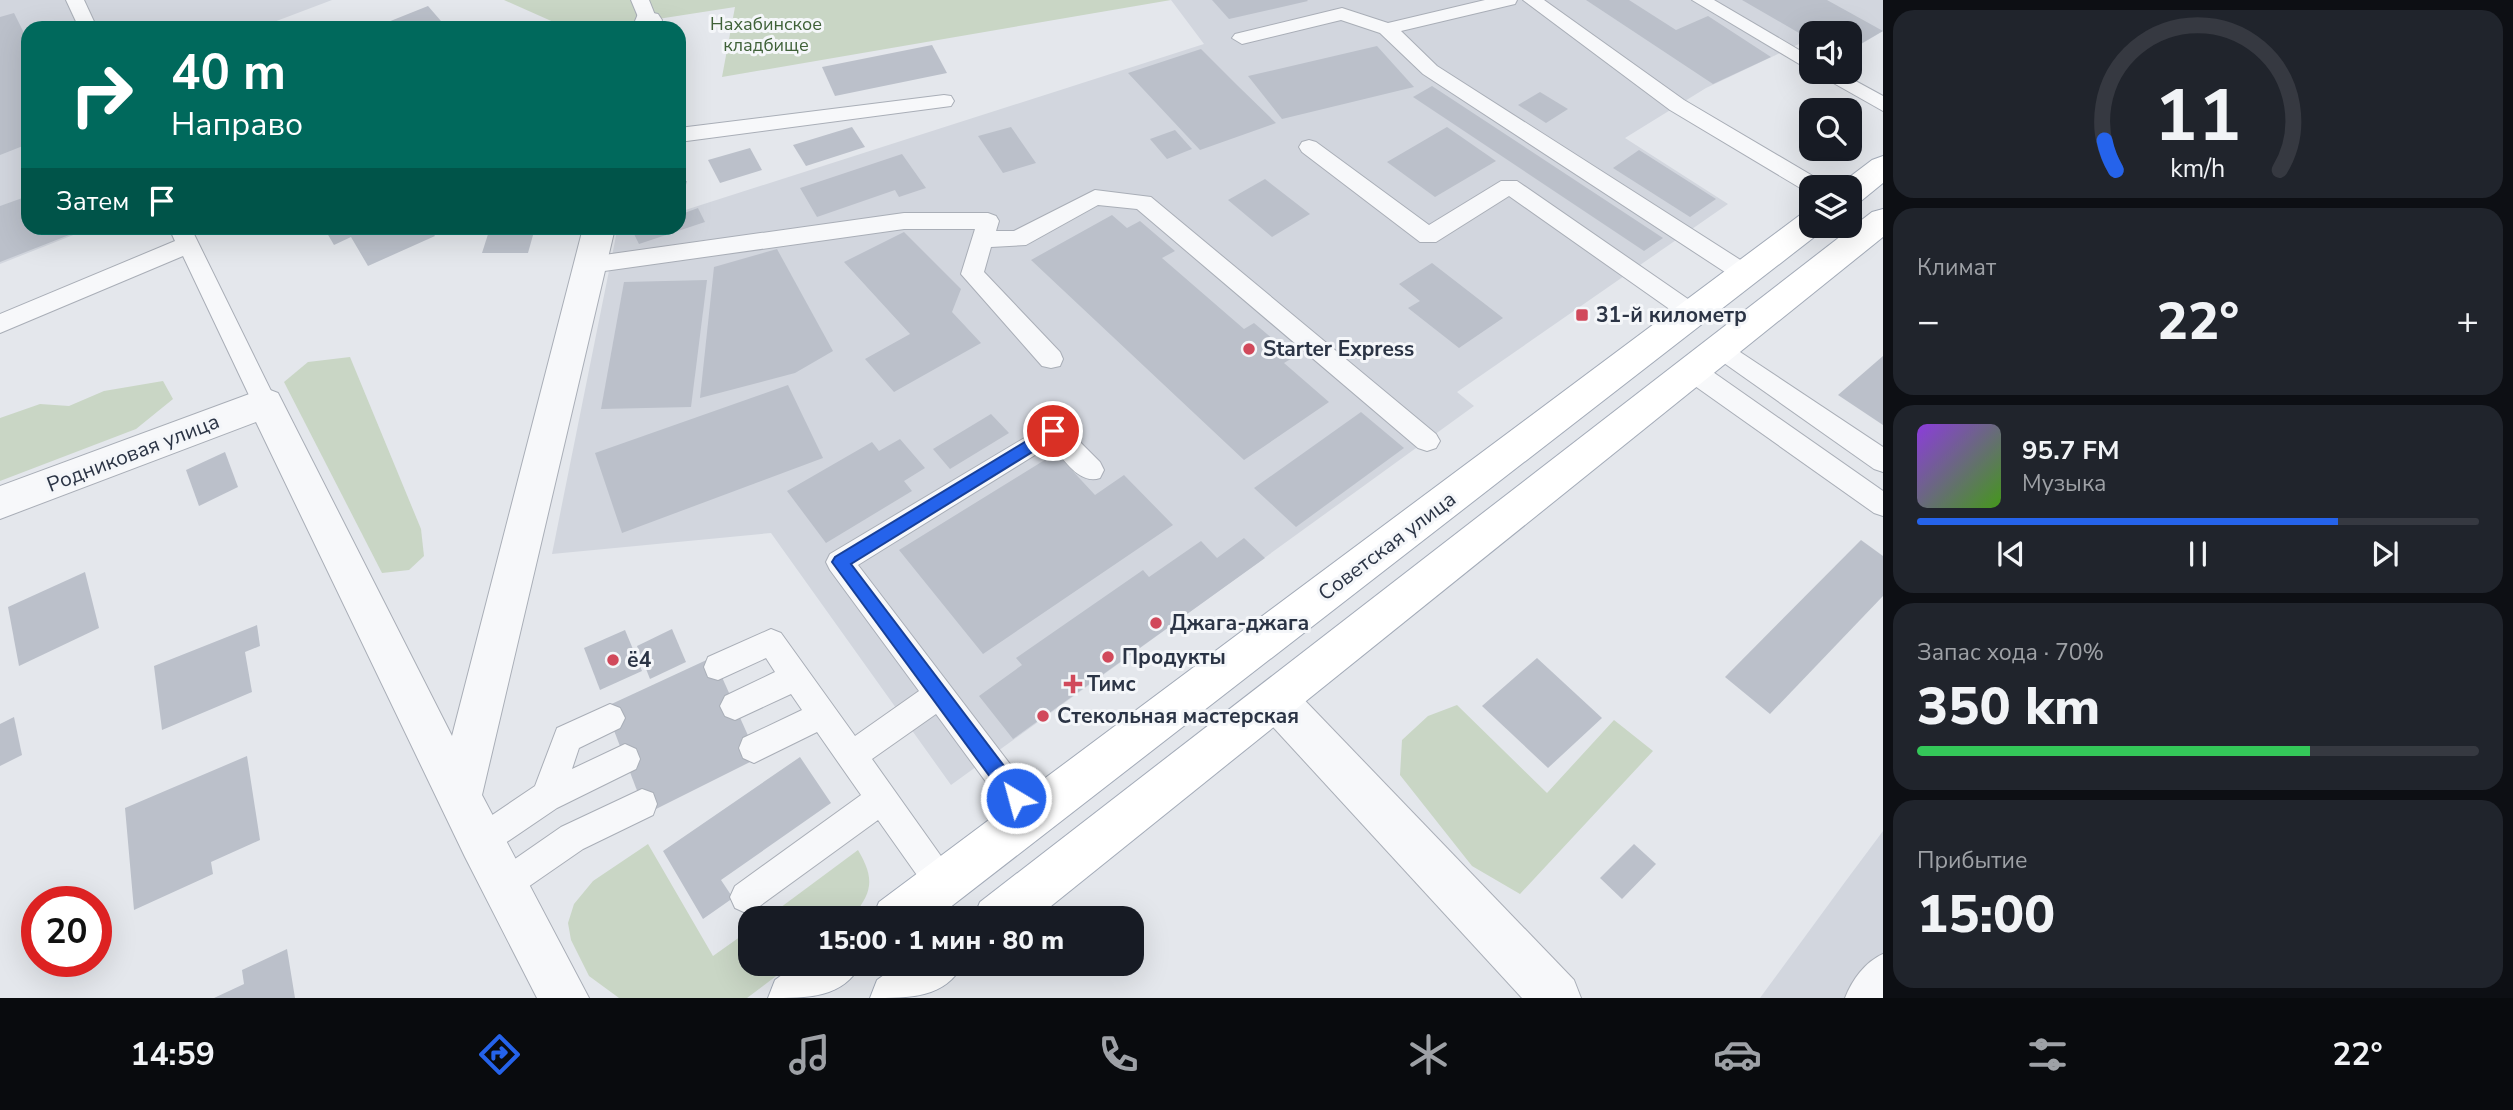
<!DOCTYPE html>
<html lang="ru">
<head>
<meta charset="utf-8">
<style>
	body { margin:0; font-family:"Nunito Sans",sans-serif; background:#20242c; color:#f1f3f6; height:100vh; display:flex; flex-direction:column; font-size:26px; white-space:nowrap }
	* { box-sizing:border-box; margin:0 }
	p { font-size:23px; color:#9ea1a6 }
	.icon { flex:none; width:38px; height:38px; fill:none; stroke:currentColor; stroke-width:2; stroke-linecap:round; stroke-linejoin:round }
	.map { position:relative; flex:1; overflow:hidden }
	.panel { display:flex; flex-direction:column; gap:10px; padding:10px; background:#0d0f14; width:630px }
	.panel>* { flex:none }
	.guide { position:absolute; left:21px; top:21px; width:665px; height:214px; border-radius:21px; box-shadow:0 7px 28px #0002; background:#00695c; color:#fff; overflow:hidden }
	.buttons { position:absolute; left:1799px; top:21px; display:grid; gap:14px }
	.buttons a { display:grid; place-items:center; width:63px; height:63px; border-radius:14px; background:#171b24; box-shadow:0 7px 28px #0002; font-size:35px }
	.speed { position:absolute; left:21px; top:886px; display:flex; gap:14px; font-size:35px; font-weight:700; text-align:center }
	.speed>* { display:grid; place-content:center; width:91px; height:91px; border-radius:50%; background:#171b24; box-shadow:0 7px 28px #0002; line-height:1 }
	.speed .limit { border:10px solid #d22; background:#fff; color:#111 }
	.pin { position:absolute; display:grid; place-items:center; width:60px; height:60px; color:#fff; margin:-30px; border:4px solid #fff; border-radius:50%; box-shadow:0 2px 7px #0007 }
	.me { position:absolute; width:77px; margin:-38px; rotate:323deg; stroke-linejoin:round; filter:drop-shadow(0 0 5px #0008) }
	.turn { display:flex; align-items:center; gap:24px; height:147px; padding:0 35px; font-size:32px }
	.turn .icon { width:91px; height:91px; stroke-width:2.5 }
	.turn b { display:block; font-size:49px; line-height:60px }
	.then { display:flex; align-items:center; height:66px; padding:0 35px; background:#0003; gap:14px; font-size:26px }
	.big { font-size:52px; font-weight:800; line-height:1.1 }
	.panel .card { flex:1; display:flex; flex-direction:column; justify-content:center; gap:10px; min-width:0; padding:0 24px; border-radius:21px; background:#20242c }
	.panel .dial { align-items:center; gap:0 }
	.dial svg { height:182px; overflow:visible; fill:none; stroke:#363941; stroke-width:7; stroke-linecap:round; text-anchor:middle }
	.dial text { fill:#f1f3f6; stroke:none }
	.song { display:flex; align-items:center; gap:21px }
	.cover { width:84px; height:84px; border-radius:10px; background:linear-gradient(135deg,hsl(270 70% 55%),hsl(100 70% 35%)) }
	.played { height:7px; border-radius:4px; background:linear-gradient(90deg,#2563eb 75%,#363941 75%) }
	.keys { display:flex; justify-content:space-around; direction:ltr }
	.heat { display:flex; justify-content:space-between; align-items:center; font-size:38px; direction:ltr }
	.charge { height:10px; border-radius:5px; background:linear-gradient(90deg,#34c759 70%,#363941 0) }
	.trip { position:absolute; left:738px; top:906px; width:406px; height:70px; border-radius:21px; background:#171b24; box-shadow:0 7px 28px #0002; font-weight:800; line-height:70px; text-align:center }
	.tab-bar { display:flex; height:112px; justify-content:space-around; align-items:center; background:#090b0e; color:#9ea1a6 }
	.tab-bar .icon { width:49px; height:49px }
	.tab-bar .active { color:#2563eb }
	.tab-bar b { font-size:32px; color:#f1f3f6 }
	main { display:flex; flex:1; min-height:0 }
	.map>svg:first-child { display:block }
	.built { fill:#d2d6de }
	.green { fill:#c9d6c5 }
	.building { fill:#bbc0ca }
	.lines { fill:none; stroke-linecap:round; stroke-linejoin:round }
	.service-casing { stroke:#a9aeb7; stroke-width:2 }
	.minor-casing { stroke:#a9aeb7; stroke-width:2 }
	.primary-casing { stroke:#a3abb8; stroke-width:2 }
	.service { fill:#f7f8fa; fill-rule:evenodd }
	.minor { fill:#f7f8fa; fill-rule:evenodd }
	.primary { fill:#fff; fill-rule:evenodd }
	.route { fill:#2563eb; stroke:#184099; stroke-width:2 }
	.poi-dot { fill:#d1495b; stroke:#f4f6f9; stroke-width:2.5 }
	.labels { text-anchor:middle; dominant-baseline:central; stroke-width:6; stroke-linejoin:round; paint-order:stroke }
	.far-park-label { font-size:18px; fill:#3f6138; stroke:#f4f6f9 }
	.poi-label { font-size:21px; font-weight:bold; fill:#2b3445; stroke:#f4f6f9; text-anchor:start }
	.street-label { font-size:21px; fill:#2b3445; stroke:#f4f6f9 }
</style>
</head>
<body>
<main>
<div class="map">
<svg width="1883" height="998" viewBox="0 0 1883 998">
	<rect width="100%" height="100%" fill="#e4e7ec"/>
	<g class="built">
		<path d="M 0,0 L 332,0 L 258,28 L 28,28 L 28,228 L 91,228 L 0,264 Z"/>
		<path d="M 1171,0 L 1883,0 L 1883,31 L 1850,51 L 1850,33 L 1811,33 L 1811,49 L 1801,43 L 1706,88 L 1625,138 L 1728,204 L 1457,392 L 1474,406 L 951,785 L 771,533 L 552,554 L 617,231 L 630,228 L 679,228 L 679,212 L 1204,44 Z"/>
		<path d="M 1883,831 L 1883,998 L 1760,998 L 1845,882 Z"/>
	</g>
	<g class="green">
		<path d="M 504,0 L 1171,0 L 722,77 L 735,7 L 600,28 L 567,28 Z"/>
		<path d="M 350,357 L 421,529 L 424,556 L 409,570 L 382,573 L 284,382 L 308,362 Z"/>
		<path d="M 163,381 L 173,399 L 136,429 L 0,481 L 0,418 L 40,404 L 69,406 L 104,391 Z"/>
		<path d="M 1457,705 L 1547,793 L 1614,720 L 1653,751 L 1520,894 L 1472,866 L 1400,775 L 1402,740 L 1428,716 Z"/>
		<path d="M 648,844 L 713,956 L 751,929 L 751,964 L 792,964 L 747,998 L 619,998 L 589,976 L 571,940 L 568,923 L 574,904 L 593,881 Z"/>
		<path d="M 858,850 C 875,879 873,893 850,919 L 765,919 Z"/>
	</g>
	<g class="building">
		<path d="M 1212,0 L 1307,0 L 1308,1 L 1229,19 Z"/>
		<path d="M 1586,0 L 1629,0 L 1676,30 L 1708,16 L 1771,57 L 1713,84 Z"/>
		<path d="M 1742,0 L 1827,0 L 1883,31 L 1850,50 L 1850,33 L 1811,33 L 1811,40 Z"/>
		<path d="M 428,6 L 447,28 L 373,28 Z"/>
		<path d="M 14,13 L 28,41 L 28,144 L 0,155 L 0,17 Z"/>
		<path d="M 932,45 L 947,73 L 835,96 L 822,67 Z"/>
		<path d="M 1377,46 L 1414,87 L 1282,119 L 1248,76 Z"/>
		<path d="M 1201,49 L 1237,85 L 1276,123 L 1200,150 L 1128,73 Z"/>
		<path d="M 1432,86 L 1663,238 L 1644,251 L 1413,97 Z"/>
		<path d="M 1540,92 L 1568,109 L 1546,123 L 1518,105 Z"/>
		<path d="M 852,127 L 865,147 L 806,166 L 793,145 Z"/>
		<path d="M 1011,127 L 1036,163 L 1003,173 L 978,136 Z"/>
		<path d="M 1447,127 L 1496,161 L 1435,197 L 1387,162 Z"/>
		<path d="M 1175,130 L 1192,149 L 1167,159 L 1150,139 Z"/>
		<path d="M 750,148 L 762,170 L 720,183 L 708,160 Z"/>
		<path d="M 1639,150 L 1716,199 L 1690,217 L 1613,168 Z"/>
		<path d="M 902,154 L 926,188 L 899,197 L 895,190 L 817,217 L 800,188 Z"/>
		<path d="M 1265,179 L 1310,214 L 1272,237 L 1228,200 Z"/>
		<path d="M 679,181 L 687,181 L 680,206 L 679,206 Z"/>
		<path d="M 28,196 L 28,228 L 87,228 L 0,262 L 0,206 Z"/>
		<path d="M 698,208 L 705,222 L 639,244 L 632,230 L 679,228 L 679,215 Z"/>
		<path d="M 1112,215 L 1127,228 L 1140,221 L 1175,251 L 1162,258 L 1244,329 L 1254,323 L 1294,357 L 1284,363 L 1329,402 L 1244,460 L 1031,260 Z"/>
		<path d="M 324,228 L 429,228 L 435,236 L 368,266 L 351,237 L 334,245 Z"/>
		<path d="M 490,228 L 535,228 L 528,253 L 482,253 Z"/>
		<path d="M 904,232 L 961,289 L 952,312 L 981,343 L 894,392 L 865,359 L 910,334 L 844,262 Z"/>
		<path d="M 777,249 L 833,351 L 795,373 L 700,398 L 714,267 Z"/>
		<path d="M 1432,263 L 1503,318 L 1459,348 L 1408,308 L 1420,301 L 1399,284 Z"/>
		<path d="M 707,280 L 691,407 L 601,409 L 624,282 Z"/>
		<path d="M 1883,356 L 1883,425 L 1838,395 Z"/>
		<path d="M 788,385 L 823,458 L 622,533 L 595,453 Z"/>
		<path d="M 1361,412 L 1404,448 L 1296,527 L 1254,488 Z"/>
		<path d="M 991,414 L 1009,433 L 950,469 L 933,449 Z"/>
		<path d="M 900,439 L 925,468 L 904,481 L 912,491 L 826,543 L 787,491 L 872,442 L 879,451 Z"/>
		<path d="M 225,452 L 238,487 L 199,506 L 186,470 Z"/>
		<path d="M 1056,453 L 1095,495 L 1124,475 L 1173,525 L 983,654 L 899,550 Z"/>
		<path d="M 1244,538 L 1265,558 L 1013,739 L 979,696 L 1022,665 L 1016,658 L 1143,570 L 1149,577 L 1201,541 L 1217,558 Z"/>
		<path d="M 1861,540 L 1883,556 L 1883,596 L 1770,714 L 1725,677 Z"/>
		<path d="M 85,572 L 99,628 L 19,666 L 8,607 Z"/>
		<path d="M 257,625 L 260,646 L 245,652 L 252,692 L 162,730 L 154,666 Z"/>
		<path d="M 672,629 L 686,662 L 650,679 L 637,646 Z"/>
		<path d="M 625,630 L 642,671 L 600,690 L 584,648 Z"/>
		<path d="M 713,657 L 758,758 L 646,814 L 605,707 Z"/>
		<path d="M 1537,658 L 1602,718 L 1548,768 L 1482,706 Z"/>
		<path d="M 14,717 L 22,755 L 0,766 L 0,724 Z"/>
		<path d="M 247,756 L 260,840 L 211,862 L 213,874 L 134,910 L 125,808 Z"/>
		<path d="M 800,757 L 831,803 L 721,880 L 733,898 L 703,919 L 663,851 Z"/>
		<path d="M 1634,844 L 1656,864 L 1622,899 L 1600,878 Z"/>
		<path d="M 287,949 L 295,998 L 214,998 L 244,984 L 242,970 Z"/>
	</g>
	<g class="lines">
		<g class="service-casing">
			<g id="service">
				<path d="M 66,0 L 84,0 L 97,28 L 79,28 Z"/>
				<path d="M 631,0 L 649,0 L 657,20 L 655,24 L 641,24 Z"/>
				<path d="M 1485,0 L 1517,0 L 1515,4 L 1401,31 L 1437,66 L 1753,268 L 1756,274 L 1753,280 L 1737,280 L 1423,74 L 1380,33 L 1341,20 L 1242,44 L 1232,38 L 1235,34 L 1342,8 L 1388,23 Z"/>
				<path d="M 1523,0 L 1544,0 L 1684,100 L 1823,182 L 1826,187 L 1811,187 L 1811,193 L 1807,192 L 1670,110 Z"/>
				<path d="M 1692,0 L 1714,0 L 1811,57 L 1811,71 Z"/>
				<path d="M 1814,72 L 1839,72 L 1883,96 L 1883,111 Z"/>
				<path d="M 944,95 L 951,96 L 954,101 L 951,106 L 679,142 L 679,128 Z"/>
				<path d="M 1309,140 L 1316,142 L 1429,225 L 1501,181 L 1517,181 L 1701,308 L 1705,314 L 1701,320 L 1693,323 L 1685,320 L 1509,196 L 1436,242 L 1420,242 L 1302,152 L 1299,147 L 1302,142 Z"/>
				<path d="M 1095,190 L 1151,197 L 1436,434 L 1440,441 L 1436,448 L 1427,451 L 1418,448 L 1137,209 L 1098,205 L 1026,245 L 991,247 L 984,272 L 1060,352 L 1063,359 L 1060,366 L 1051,368 L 1042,366 L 961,274 L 975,229 L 904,229 L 590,273 L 582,271 L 579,265 L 582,259 L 590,257 L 904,213 L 988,213 L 996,216 L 999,221 L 996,231 L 1014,231 Z"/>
				<path d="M 169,228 L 191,228 L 277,403 L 274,410 L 265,413 L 256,410 L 183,256 L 0,333 L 0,314 L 175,241 Z"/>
				<path d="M 1722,340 L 1883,447 L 1883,472 L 1874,469 L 1714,356 L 1710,349 L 1714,342 Z"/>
				<path d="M 1694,362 L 1703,365 L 1883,491 L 1883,516 L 1874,513 L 1685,379 L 1682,372 L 1685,365 Z"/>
				<path d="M 1053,421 L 1062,424 L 1100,462 L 1104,470 L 1100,478 C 1079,485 1064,459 1051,445 L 858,565 L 1042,806 L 1047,817 L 1042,828 L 1031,833 L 1020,828 L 936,714 L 872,759 L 953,873 L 958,884 L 953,895 L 942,900 L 931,895 L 878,820 L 757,908 L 746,913 L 735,908 L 730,897 L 735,886 L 861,795 L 817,732 L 754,763 L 743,758 L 739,748 L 743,738 L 802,710 L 791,694 L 735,720 L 725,716 L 720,706 L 725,696 L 775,672 L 766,658 L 718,680 L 708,677 L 704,667 L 708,657 L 771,629 L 781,633 L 855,736 L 919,691 L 830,570 L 826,562 L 830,554 Z"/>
				<path d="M 610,704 L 620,708 L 625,718 L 620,728 L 579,748 L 572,769 L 625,744 L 636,749 L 640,759 L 636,769 L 557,808 L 492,852 L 481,857 L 470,852 L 465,841 L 470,830 L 535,786 L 557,728 Z"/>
				<path d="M 642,789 L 653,793 L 657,804 L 653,815 L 583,849 L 515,896 L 504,901 L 493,896 L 488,885 L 493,874 L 561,827 Z"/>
				<path d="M 1883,954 L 1883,998 L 1845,998 C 1852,980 1865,962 1883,954 Z"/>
			</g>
		</g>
		<g class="minor-casing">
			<g id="minor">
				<path d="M 648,12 L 658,14 L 662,20 L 660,28 L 632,28 L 638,14 Z"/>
				<path d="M 583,228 L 615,228 L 482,795 L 589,998 L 537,998 L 465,857 L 256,422 L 0,519 L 0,486 L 252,393 L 265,388 L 278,393 L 452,736 Z"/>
				<path d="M 1277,681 L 1292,687 L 1574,980 L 1581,998 L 1522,998 L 1262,715 L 1255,701 L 1262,687 Z"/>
			</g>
		</g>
		<g class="primary-casing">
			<g id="primary">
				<path d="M 1883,156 L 1883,183 L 1861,201 L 1850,204 L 1850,187 L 1839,185 L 1872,160 Z"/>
				<path d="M 1883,209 L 1883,237 L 1035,919 L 973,919 L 980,902 L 1872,212 Z"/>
				<path d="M 1811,212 L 1811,226 L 1825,226 L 1822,231 L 935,919 L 872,919 L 879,902 L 1800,215 Z"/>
				<path d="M 797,964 L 861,964 C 843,998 809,998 768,998 L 775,980 Z"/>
				<path d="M 899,964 L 963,964 C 945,998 911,998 870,998 L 877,980 Z"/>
			</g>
		</g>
		<use href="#service" class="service"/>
		<use href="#minor" class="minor"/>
		<use href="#primary" class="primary"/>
	</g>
	<path class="route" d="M 1053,425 L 1060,431 L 1058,436 L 851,564 L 1023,791 L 1026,798 L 1023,804 L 1016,807 L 1010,804 L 832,562 L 835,557 Z"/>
	<g class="poi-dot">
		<rect x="1575" y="308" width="14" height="14" rx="3.5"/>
		<circle cx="1249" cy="349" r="7"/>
		<circle cx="1156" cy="623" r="7"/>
		<circle cx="1108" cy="657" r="7"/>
		<circle cx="613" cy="660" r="7"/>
		<path d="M1069.5 673.5h7v7h7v7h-7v7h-7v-7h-7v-7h7z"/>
		<circle cx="1043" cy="716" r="7"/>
	</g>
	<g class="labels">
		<g class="far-park-label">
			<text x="766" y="24">Нахабинское<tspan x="766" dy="21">кладбище</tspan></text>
		</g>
		<g class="poi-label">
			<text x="1596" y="315">31-й километр</text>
			<text x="1263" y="349">Starter Express</text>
			<text x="1170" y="623">Джага-джага</text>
			<text x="1122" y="657">Продукты</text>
			<text x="627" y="660">ё4</text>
			<text x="1087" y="684">Тимс</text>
			<text x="1057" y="716">Стекольная мастерская</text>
		</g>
		<g class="street-label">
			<text transform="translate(133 453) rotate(-21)">Родниковая улица</text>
			<text transform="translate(1387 546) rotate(-37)">Советская улица</text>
		</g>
	</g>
</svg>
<div class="buttons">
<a><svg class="icon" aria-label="sound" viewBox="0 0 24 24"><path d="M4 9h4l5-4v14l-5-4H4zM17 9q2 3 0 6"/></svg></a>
<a><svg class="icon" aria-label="search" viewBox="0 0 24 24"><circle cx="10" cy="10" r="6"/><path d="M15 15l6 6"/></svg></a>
<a><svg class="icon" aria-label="layers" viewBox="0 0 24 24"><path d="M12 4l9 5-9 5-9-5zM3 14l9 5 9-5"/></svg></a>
</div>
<div class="speed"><div class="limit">20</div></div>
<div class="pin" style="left:1053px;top:431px;background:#d93025"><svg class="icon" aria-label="arrive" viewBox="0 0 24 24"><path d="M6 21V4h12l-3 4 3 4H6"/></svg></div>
<svg class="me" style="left:1016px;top:798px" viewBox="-20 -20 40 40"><circle r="17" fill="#2563eb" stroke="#fff" stroke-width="3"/><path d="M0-11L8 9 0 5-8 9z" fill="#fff"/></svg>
<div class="trip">15:00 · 1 мин · 80 m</div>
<div class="guide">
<div class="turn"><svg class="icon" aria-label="right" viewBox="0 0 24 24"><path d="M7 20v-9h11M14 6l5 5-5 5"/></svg><div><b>40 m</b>Направо</div></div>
<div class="then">Затем<svg class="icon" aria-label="arrive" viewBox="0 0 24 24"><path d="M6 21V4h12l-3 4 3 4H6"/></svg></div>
</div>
</div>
<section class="panel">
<div class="card dial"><svg viewBox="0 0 100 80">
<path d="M14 69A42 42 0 1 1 86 69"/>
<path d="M14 69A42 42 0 0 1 9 56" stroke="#2563eb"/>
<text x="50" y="56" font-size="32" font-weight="700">11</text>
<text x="50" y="72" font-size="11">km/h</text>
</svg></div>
<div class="card"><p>Климат</p>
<div class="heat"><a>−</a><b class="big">22°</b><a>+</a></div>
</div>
<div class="card">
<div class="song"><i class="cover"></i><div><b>95.7 FM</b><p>Музыка</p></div></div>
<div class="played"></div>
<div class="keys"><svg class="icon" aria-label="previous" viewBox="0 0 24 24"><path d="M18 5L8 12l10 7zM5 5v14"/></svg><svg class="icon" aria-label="pause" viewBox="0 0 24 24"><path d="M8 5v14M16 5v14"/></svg><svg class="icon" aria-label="next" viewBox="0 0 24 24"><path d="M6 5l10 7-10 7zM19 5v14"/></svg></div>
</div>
<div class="card"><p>Запас хода · 70%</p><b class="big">350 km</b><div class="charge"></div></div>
<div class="card"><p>Прибытие</p><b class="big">15:00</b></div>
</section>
</main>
<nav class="tab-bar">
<b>14:59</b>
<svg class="icon active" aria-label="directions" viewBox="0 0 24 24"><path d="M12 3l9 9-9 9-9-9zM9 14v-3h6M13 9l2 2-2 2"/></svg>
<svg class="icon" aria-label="music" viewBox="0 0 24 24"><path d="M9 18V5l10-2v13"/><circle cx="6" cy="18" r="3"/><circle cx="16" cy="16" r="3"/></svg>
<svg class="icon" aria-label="phone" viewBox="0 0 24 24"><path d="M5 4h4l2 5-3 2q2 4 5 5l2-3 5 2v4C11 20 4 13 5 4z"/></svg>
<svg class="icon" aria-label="climate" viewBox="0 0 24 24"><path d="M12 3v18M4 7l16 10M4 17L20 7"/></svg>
<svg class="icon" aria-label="car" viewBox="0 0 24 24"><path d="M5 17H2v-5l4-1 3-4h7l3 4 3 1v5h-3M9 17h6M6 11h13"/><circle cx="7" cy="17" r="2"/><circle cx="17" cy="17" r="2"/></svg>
<svg class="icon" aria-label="filters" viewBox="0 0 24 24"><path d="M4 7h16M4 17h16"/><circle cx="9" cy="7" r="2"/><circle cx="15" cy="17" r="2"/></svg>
<b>22°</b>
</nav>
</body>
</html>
